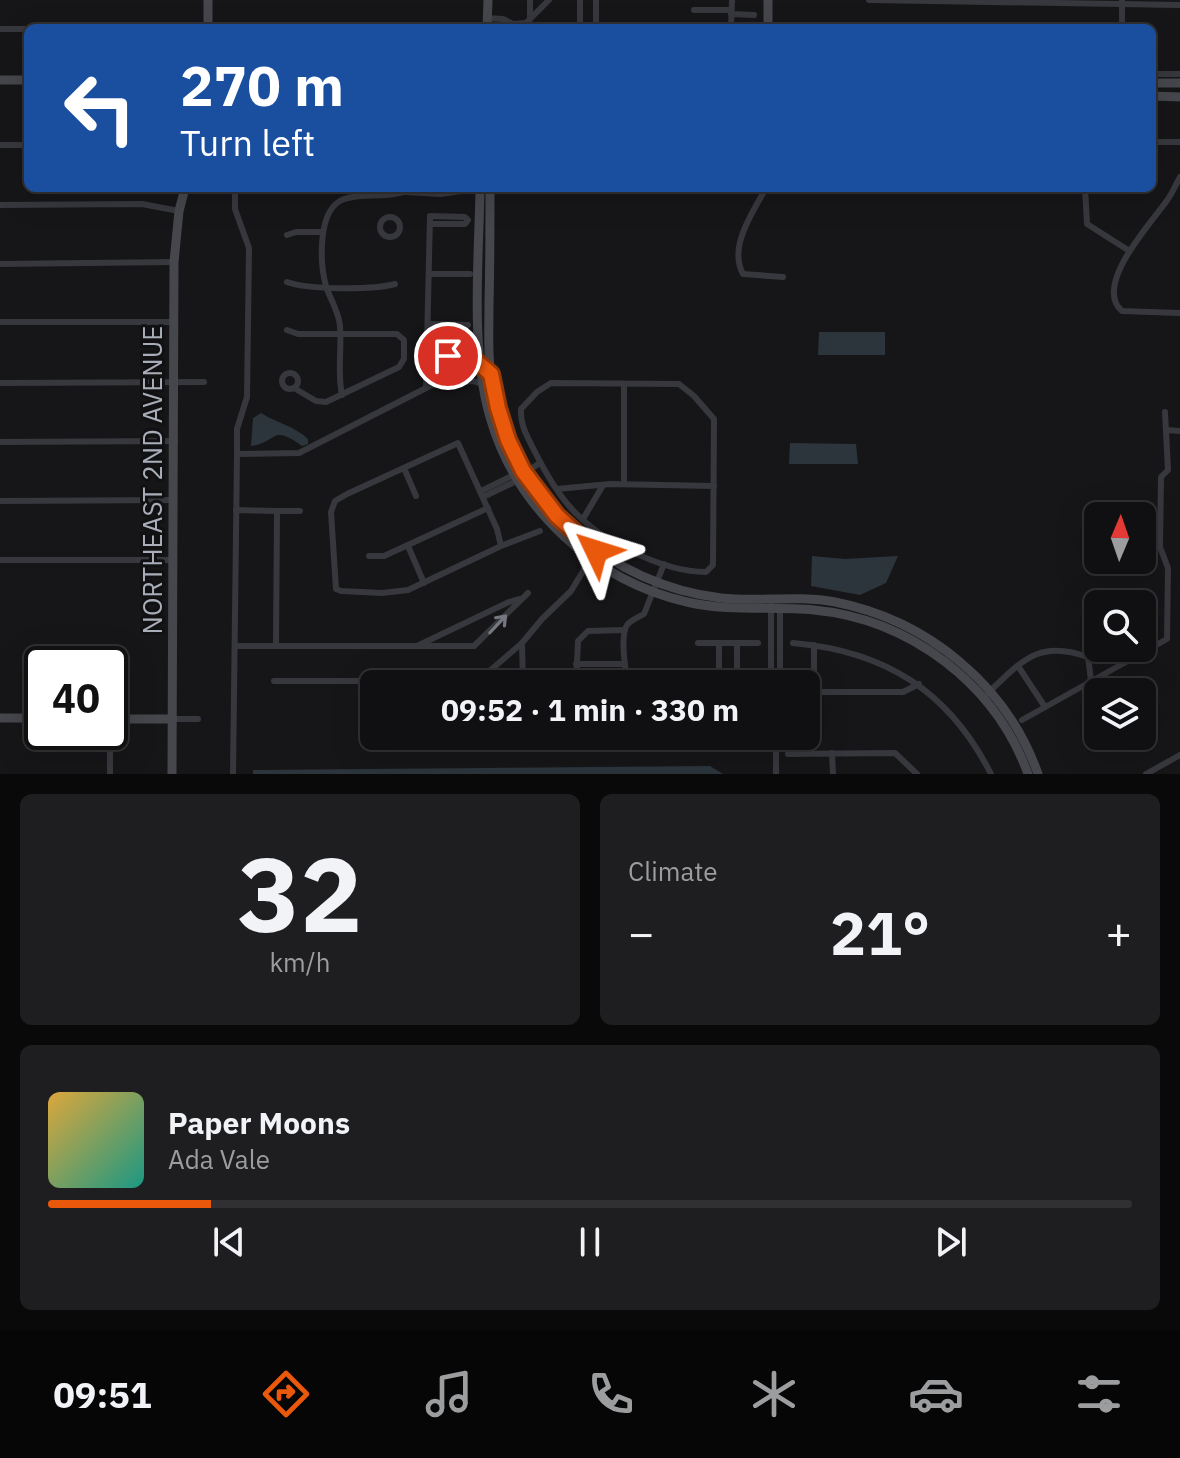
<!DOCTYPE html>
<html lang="en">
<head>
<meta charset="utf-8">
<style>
	body { margin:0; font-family:"IBM Plex Sans",sans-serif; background:#1e1e20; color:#f1f3f6; height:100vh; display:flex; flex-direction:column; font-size:30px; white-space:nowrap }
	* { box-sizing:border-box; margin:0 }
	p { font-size:26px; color:#9c9d9f }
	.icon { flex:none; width:44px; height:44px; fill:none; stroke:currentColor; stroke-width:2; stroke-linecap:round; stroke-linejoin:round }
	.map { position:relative; height:774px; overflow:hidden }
	.side { display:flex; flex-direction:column; gap:20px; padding:20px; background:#09090a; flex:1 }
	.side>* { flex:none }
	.hud { position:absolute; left:24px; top:24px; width:1132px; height:168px; border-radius:12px; box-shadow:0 8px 32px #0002,0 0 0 2px #303032; background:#1a4fa0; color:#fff; overflow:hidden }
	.needle { width:52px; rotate:2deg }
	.tools { position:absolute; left:1084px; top:502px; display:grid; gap:16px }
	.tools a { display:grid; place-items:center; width:72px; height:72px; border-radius:12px; background:#101012; box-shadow:0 8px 32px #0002,0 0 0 2px #303032; font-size:40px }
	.speed { position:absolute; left:24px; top:646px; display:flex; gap:16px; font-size:40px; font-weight:700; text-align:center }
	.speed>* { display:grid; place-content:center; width:104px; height:104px; border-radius:50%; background:#101012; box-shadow:0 8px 32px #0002,0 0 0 2px #303032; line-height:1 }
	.speed .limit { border:4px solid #111; border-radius:12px; background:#fff; color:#111 }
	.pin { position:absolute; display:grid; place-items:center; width:68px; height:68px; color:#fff; margin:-34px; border:4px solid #fff; border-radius:50%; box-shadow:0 2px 8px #0007 }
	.me { position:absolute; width:88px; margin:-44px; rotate:311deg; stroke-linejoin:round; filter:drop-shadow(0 0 6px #0008) }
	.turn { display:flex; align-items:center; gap:28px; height:168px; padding:0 24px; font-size:36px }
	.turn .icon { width:104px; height:104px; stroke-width:2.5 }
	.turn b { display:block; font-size:56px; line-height:68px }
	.big { font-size:60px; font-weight:700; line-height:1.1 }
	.side .tile { flex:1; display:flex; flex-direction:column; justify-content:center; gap:12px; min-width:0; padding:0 28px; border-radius:12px; background:#1e1e20 }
	.side .dial { align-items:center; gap:0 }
	.dial b { font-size:104px; line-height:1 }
	.song { display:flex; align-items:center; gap:24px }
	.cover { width:96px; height:96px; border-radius:12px; background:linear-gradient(135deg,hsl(40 70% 55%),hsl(170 70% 35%)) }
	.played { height:8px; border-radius:4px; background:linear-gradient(90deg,#ea580c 15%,#303032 15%) }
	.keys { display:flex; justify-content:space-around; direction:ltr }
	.heat { display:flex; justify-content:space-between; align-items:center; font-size:44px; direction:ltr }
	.side .tiles { flex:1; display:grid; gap:20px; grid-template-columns:1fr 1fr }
	.tile:last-child { grid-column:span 2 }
	.trip { position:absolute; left:360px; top:670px; width:460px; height:80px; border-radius:12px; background:#101012; box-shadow:0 8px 32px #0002,0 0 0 2px #303032; font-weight:700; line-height:80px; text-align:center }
	.tabs { display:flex; height:128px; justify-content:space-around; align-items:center; background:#060607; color:#9c9d9f }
	.tabs .icon { width:56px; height:56px }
	.tabs .on { color:#ea580c }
	.tabs b { font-size:36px; color:#f1f3f6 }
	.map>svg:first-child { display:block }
	.water { fill:#2c353c }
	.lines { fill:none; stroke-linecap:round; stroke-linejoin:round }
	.street { stroke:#37383d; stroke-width:6 }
	.secondary { stroke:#45474d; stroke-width:9 }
	.oneway { stroke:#757881 }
	.route-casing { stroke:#983908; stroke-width:20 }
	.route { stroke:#ea580c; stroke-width:14 }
	.labels { text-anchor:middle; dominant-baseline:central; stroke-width:6; stroke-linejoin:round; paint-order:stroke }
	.street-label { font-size:26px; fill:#a8adb8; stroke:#111113 }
</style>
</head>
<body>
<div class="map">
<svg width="1180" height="774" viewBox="0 0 1180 774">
	<rect width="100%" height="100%" fill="#161618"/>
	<g class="water">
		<path d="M 819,332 L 885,332 L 885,355 L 818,355 Z"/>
		<path d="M 261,413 C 275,422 296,427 308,439 L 308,444 L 302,446 C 270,423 278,443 251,446 L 253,418 Z"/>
		<path d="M 790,443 L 856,444 L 858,464 L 789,464 Z"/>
		<path d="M 812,556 L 845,559 L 898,556 L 886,583 L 860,595 L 811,586 Z"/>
		<path d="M 710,766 L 723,774 L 253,774 L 253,770 Z"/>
	</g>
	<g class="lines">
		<g class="street">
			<path d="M 530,0 L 530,19"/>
			<path d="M 869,0 L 1180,5"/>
			<path d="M 694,10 L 731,10"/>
			<path d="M 731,14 L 754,15"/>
			<path d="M 487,18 L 503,19 L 511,23"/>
			<path d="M 487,26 L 526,23 L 549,0"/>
			<path d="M 580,28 L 580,0"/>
			<path d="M 596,28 L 596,0"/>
			<path d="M 731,28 L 732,0"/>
			<path d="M 1122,28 L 1122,0"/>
			<path d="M 0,29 L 28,29"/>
			<path d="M 1152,74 L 1180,74"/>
			<path d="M 1152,142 L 1180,142"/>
			<path d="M 0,145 L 28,145"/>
			<path d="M 1180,177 C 1176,184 1173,192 1168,199 C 1153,221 1092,285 1122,311 L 1180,313"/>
			<path d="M 235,188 L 235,209 L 249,248 L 247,397 L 237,429 L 237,454"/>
			<path d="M 766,188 C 753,212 728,247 743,274 L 783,277"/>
			<path d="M 1085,188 L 1087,224 L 1128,250"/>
			<path d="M 407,192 L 440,194 L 482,188"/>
			<path d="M 0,205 L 142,204 L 179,211"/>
			<circle cx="390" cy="227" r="10"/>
			<path d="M 287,235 L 296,232 L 323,232"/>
			<path d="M 0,264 L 174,262"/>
			<path d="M 429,274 L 470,274"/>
			<path d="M 287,282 C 309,290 373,290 395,284"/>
			<path d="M 0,322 L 175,322"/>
			<path d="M 429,324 L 468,325"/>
			<path d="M 287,330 L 298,334 L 397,334 L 404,340 L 404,359 L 399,367 L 326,402 L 316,401 L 294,388"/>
			<path d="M 429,356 L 470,356 L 479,363"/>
			<path d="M 448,356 L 449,384"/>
			<circle cx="290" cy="381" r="8"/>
			<path d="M 0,383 L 204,382"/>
			<path d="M 551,383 L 679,384 L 694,396 L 714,419 L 713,565 L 706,572 C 663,572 598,540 570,507 C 555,490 544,470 534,450 C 527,436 520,425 521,409 L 537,392 Z"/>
			<path d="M 624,385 L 624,484"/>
			<path d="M 426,388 L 430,216 L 465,217 L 468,220 L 465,224 L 430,224"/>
			<path d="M 342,395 C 337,372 342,349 340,326 C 339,312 330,299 326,286 C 320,265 318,218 337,203 C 353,190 391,201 414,188"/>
			<path d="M 1166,430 L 1180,431"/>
			<path d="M 0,442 L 175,441"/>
			<path d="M 404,468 L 416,496"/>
			<path d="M 557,489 L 610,484 L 714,486"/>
			<path d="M 481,491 L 518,473"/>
			<path d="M 483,497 L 527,476 L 529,470 L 540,463"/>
			<path d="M 0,501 L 174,500"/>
			<path d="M 236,510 L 277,511 L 276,646"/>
			<path d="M 277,511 L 300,511"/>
			<path d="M 583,519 L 602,487"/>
			<path d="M 408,546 L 424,583"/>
			<path d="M 501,546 L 497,529 L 458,443 L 347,494 L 335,501 L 331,512 L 336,589 L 341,591 L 382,593 L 408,590 L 501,546 L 540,531"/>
			<path d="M 369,556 L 384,556 L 488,508"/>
			<path d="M 0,560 L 173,560"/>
			<path d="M 522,643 L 523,684"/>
			<path d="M 698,643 L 758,643"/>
			<path d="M 719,643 L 719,684"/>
			<path d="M 737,643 L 737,684"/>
			<path d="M 793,643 C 885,651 949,691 991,774"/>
			<path d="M 235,646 L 474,646 L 528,593"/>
			<path d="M 417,646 L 509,602 L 519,599"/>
			<path d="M 576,664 L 625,664"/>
			<path d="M 1018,666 L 1045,707"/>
			<path d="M 274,681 L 478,681 L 522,643 L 542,619 L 571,591 L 591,558"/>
			<path d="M 576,684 L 578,641 L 588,631 L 625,630"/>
			<path d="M 629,684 C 625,672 620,636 627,625 C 631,620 637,618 644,614 L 664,564"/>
			<path d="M 771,684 L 771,606"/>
			<path d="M 780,684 L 780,608"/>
			<path d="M 806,692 L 903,692 L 919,684"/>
			<path d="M 814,692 L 814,645"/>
			<path d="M 988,693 C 1022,661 1038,639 1088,657 L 1091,680"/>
			<path d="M 173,719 L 198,719"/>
			<path d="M 1022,720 L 1167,639 L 1168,568 L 1160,547 L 1161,477 L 1168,470 L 1165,412"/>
			<path d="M 528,736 L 541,736"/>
			<path d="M 776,736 L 776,774"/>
			<path d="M 720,743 L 776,744"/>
			<path d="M 832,753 L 833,774"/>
			<path d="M 788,754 L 895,753 L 917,774"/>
			<path d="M 110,774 L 110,719"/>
			<path d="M 233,774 L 237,454 L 299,453 L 432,385 L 473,381 L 482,384"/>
			<path d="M 1146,774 L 1180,755"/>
		</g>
		<g class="secondary">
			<path d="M 208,28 L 208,0"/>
			<path d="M 487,28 L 488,0"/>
			<path d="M 768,28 L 768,0"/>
			<path d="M 0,80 L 28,80"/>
			<path d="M 1152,83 L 1180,83"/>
			<path d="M 1152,96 L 1180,97"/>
			<path d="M 480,188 C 479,260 470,348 490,417 C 516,509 595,581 687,602 C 729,612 772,606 814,610 C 909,619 995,683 1028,774"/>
			<path d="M 490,188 C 490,226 490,265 489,303 C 489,333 487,364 494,393 C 519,503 609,585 721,598 C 759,602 797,595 835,602 C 927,620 1007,685 1038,774"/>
			<path d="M 0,718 L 42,718"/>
			<path d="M 110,719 L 173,719"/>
			<path d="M 172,774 L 174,262 L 179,211 L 185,188"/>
		</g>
	</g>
	<defs><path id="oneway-shaft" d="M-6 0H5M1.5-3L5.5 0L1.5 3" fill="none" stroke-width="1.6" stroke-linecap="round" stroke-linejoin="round" transform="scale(2)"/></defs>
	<use class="oneway" href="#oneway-shaft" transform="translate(498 624) rotate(-47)"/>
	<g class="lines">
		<g class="route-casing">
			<path id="route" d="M 448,356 L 470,356 L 491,374 L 498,408 L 508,440 L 523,471 L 557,516 L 596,551"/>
		</g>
		<use href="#route" class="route"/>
	</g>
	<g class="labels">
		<g class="street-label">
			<text transform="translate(152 480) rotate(-90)">NORTHEAST 2ND AVENUE</text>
		</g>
	</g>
</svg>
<div class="tools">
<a><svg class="needle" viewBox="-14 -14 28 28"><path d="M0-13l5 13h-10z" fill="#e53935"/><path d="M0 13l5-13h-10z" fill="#9c9d9f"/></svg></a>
<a><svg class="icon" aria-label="search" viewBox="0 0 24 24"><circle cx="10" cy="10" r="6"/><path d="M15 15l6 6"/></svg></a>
<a><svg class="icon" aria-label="layers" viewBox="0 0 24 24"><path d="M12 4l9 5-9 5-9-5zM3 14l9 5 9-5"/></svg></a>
</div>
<div class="speed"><div class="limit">40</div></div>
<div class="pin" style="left:448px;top:356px;background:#d93025"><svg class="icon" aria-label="arrive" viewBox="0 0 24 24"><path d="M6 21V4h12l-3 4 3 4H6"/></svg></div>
<svg class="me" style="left:596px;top:551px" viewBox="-20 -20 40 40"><path d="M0-17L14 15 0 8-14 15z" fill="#ea580c" stroke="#fff" stroke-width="4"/></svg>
<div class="trip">09:52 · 1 min · 330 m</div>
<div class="hud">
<div class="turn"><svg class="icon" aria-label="left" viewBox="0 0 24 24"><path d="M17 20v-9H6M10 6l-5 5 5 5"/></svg><div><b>270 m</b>Turn left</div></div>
</div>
</div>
<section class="side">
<div class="tiles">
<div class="tile dial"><b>32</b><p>km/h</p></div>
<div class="tile"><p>Climate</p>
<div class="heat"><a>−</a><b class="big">21°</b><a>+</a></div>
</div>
<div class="tile">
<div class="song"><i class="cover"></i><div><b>Paper Moons</b><p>Ada Vale</p></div></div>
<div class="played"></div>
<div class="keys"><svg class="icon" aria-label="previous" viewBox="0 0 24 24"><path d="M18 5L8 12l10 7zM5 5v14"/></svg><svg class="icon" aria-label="pause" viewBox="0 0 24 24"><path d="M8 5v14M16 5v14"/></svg><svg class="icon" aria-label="next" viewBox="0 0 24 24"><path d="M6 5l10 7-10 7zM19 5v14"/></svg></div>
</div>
</div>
</section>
<nav class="tabs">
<b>09:51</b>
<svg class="icon on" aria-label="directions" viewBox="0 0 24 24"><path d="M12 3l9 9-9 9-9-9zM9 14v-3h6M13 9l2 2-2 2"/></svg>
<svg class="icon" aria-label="music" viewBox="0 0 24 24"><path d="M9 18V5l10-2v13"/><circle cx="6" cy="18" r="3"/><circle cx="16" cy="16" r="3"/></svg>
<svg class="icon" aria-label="phone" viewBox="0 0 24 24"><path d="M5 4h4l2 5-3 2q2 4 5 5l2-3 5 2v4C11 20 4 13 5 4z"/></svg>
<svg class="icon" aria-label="climate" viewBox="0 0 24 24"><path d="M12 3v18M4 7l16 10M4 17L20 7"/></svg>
<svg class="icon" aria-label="car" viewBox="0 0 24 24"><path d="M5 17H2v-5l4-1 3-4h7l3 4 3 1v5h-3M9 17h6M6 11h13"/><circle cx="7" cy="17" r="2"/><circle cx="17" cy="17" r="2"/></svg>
<svg class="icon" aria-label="filters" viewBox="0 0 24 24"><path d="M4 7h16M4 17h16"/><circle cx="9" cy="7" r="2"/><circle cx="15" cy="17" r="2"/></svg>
</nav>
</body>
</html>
